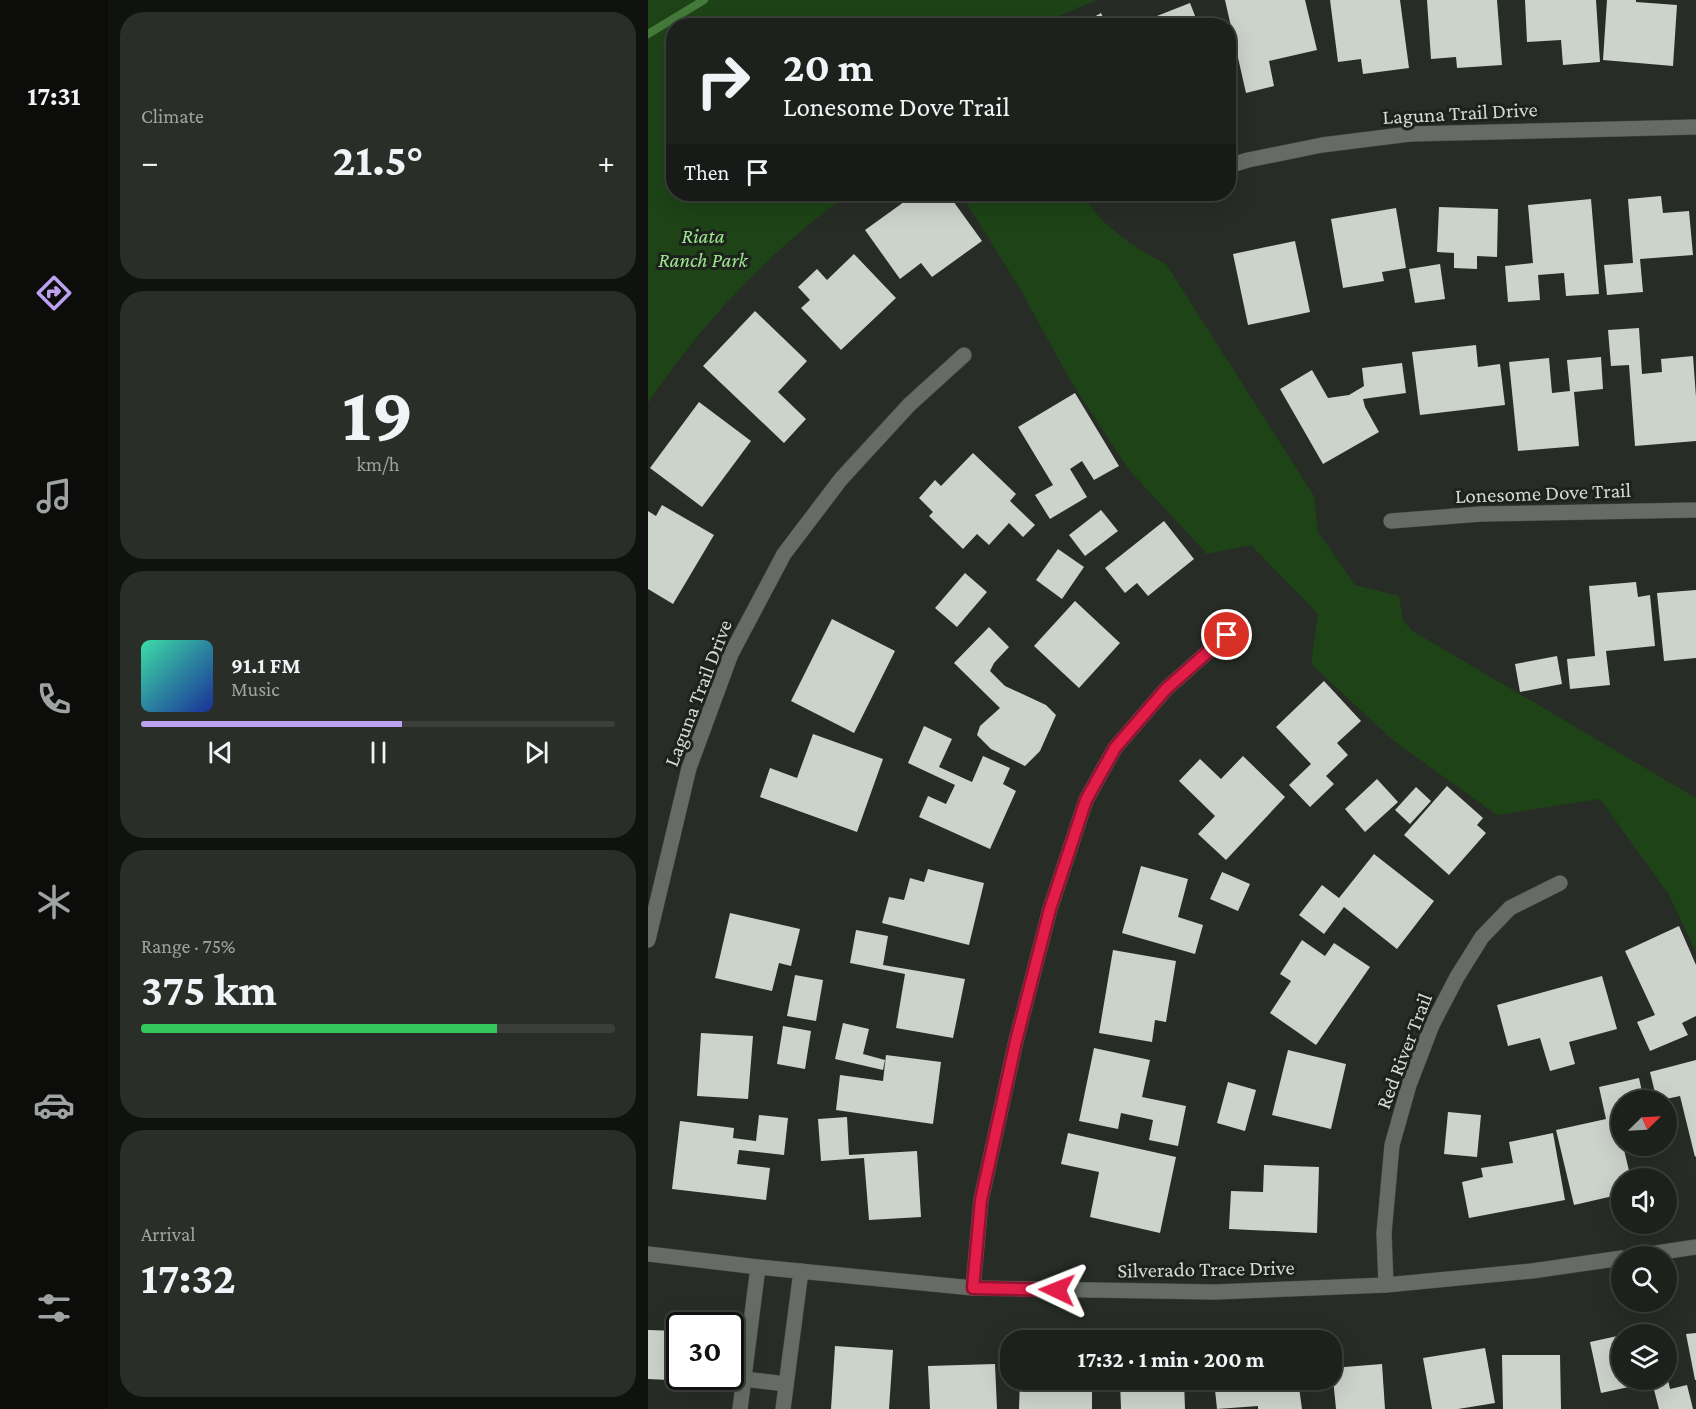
<!DOCTYPE html>
<html lang="en">
<head>
<meta charset="utf-8">
<style>
	body { margin:0; font-family:"Crimson Pro",serif; background:#2a2e29; color:#f1f3f6; height:100vh; display:flex; flex-direction:column; font-size:22px; white-space:nowrap }
	* { box-sizing:border-box; margin:0 }
	p { font-size:20px; color:#a0a3a3 }
	.icon { flex:none; width:33px; height:33px; fill:none; stroke:currentColor; stroke-width:2; stroke-linecap:round; stroke-linejoin:round }
	.map { position:relative; flex:1; overflow:hidden }
	.sheet { display:flex; flex-direction:column; gap:12px; padding:12px; background:#10120f; width:540px }
	.sheet>* { flex:none }
	.banner { position:absolute; left:18px; top:18px; width:570px; height:183px; border-radius:24px; box-shadow:0 6px 24px #0002,0 0 0 2px #3b3e3b; background:#1d211c; color:#f1f3f6; overflow:hidden }
	.needle { width:39px; rotate:66deg }
	.fabs { position:absolute; left:963px; top:1090px; display:grid; gap:12px }
	.fabs a { display:grid; place-items:center; width:66px; height:66px; border-radius:50%; background:#1d211c; box-shadow:0 6px 24px #0002,0 0 0 2px #3b3e3b; font-size:30px }
	.speed { position:absolute; left:18px; top:1312px; display:flex; gap:12px; font-size:30px; font-weight:700; text-align:center }
	.speed>* { display:grid; place-content:center; width:78px; height:78px; border-radius:50%; background:#1d211c; box-shadow:0 6px 24px #0002,0 0 0 2px #3b3e3b; line-height:1 }
	.speed .limit { border:3px solid #111; border-radius:9px; background:#fff; color:#111 }
	.pin { position:absolute; display:grid; place-items:center; width:51px; height:51px; color:#fff; margin:-26px; border:3px solid #fff; border-radius:50%; box-shadow:0 2px 6px #0007 }
	.me { position:absolute; width:66px; margin:-33px; rotate:272deg; stroke-linejoin:round; filter:drop-shadow(0 0 4px #0008) }
	.turn { display:flex; align-items:center; gap:21px; height:126px; padding:0 18px; font-size:27px }
	.turn .icon { width:78px; height:78px; stroke-width:2.5 }
	.turn b { display:block; font-size:42px; line-height:51px }
	.then { display:flex; align-items:center; height:57px; padding:0 18px; background:#0003; gap:12px; font-size:22px }
	.big { font-size:45px; font-weight:700; line-height:1.1 }
	.sheet .card { flex:1; display:flex; flex-direction:column; justify-content:center; gap:9px; min-width:0; padding:0 21px; border-radius:24px; background:#2a2e29 }
	.sheet .dial { align-items:center; gap:0 }
	.dial b { font-size:78px; line-height:1 }
	.song { display:flex; align-items:center; gap:18px }
	.cover { width:72px; height:72px; border-radius:9px; background:linear-gradient(135deg,hsl(160 70% 55%),hsl(230 70% 35%)) }
	.played { height:6px; border-radius:3px; background:linear-gradient(90deg,#bca0f2 55%,#3b3e3b 55%) }
	.keys { display:flex; justify-content:space-around; direction:ltr }
	.heat { display:flex; justify-content:space-between; align-items:center; font-size:33px; direction:ltr }
	.charge { height:9px; border-radius:4px; background:linear-gradient(90deg,#34c759 75%,#3b3e3b 0) }
	.trip { position:absolute; left:352px; top:1330px; width:342px; height:60px; border-radius:24px; background:#1d211c; box-shadow:0 6px 24px #0002,0 0 0 2px #3b3e3b; font-weight:700; line-height:60px; text-align:center }
	main { display:flex; flex:1; min-height:0 }
	.tab-bar { display:flex; flex-direction:column; width:108px; justify-content:space-around; align-items:center; background:#0c0d0b; color:#a0a3a3 }
	.tab-bar .icon { width:42px; height:42px }
	.tab-bar .selected { color:#bca0f2 }
	.tab-bar b { font-size:27px; color:#f1f3f6 }
	.map>svg:first-child { display:block }
	.green { fill:#1d4316 }
	.lines { fill:none; stroke-linecap:round; stroke-linejoin:round }
	.stream { stroke:#447a3a; stroke-width:8 }
	.building { fill:#ccd3cb }
	.minor-casing { stroke:#434742; stroke-width:16 }
	.minor { stroke:#666c65; stroke-width:15 }
	.route-casing { stroke:#92132f; stroke-width:15 }
	.route { stroke:#e11d48; stroke-width:10 }
	.labels { text-anchor:middle; dominant-baseline:central; stroke-width:6; stroke-linejoin:round; paint-order:stroke }
	.street-label { font-size:21px; fill:#d6d9d5; stroke:#1d221c }
	.park-label { font-size:21px; font-style:italic; fill:#9be68d; stroke:#1d221c }
</style>
</head>
<body>
<main>
<nav class="tab-bar">
<b>17:31</b>
<svg class="icon selected" aria-label="directions" viewBox="0 0 24 24"><path d="M12 3l9 9-9 9-9-9zM9 14v-3h6M13 9l2 2-2 2"/></svg>
<svg class="icon" aria-label="music" viewBox="0 0 24 24"><path d="M9 18V5l10-2v13"/><circle cx="6" cy="18" r="3"/><circle cx="16" cy="16" r="3"/></svg>
<svg class="icon" aria-label="phone" viewBox="0 0 24 24"><path d="M5 4h4l2 5-3 2q2 4 5 5l2-3 5 2v4C11 20 4 13 5 4z"/></svg>
<svg class="icon" aria-label="climate" viewBox="0 0 24 24"><path d="M12 3v18M4 7l16 10M4 17L20 7"/></svg>
<svg class="icon" aria-label="car" viewBox="0 0 24 24"><path d="M5 17H2v-5l4-1 3-4h7l3 4 3 1v5h-3M9 17h6M6 11h13"/><circle cx="7" cy="17" r="2"/><circle cx="17" cy="17" r="2"/></svg>
<svg class="icon" aria-label="filters" viewBox="0 0 24 24"><path d="M4 7h16M4 17h16"/><circle cx="9" cy="7" r="2"/><circle cx="15" cy="17" r="2"/></svg>
</nav>
<section class="sheet">
<div class="card"><p>Climate</p>
<div class="heat"><a>−</a><b class="big">21.5°</b><a>+</a></div>
</div>
<div class="card dial"><b>19</b><p>km/h</p></div>
<div class="card">
<div class="song"><i class="cover"></i><div><b>91.1 FM</b><p>Music</p></div></div>
<div class="played"></div>
<div class="keys"><svg class="icon" aria-label="previous" viewBox="0 0 24 24"><path d="M18 5L8 12l10 7zM5 5v14"/></svg><svg class="icon" aria-label="pause" viewBox="0 0 24 24"><path d="M8 5v14M16 5v14"/></svg><svg class="icon" aria-label="next" viewBox="0 0 24 24"><path d="M6 5l10 7-10 7zM19 5v14"/></svg></div>
</div>
<div class="card"><p>Range · 75%</p><b class="big">375 km</b><div class="charge"></div></div>
<div class="card"><p>Arrival</p><b class="big">17:32</b></div>
</section>
<div class="map">
<svg width="1048" height="1409" viewBox="0 0 1048 1409">
	<rect width="100%" height="100%" fill="#272c26"/>
	<g class="green">
		<path d="M 0,0 L 449,0 L 389,25 L 26,26 L 26,194 L 201,194 C 122,250 54,323 0,403 Z"/>
		<path d="M 313,194 L 435,194 C 450,224 488,249 518,264 L 666,496 L 670,532 L 707,585 L 751,596 L 755,620 L 763,630 L 1048,798 L 1048,952 L 1021,895 L 952,799 L 849,815 L 747,742 L 663,664 L 670,614 L 603,545 L 559,554 L 481,470 L 422,380 L 374,292 Z"/>
	</g>
	<g class="lines">
		<path class="stream" d="M 0,34 L 56,0"/>
	</g>
	<g class="building">
		<path d="M 577,0 L 657,0 L 669,50 L 621,61 L 626,86 L 598,93 Z"/>
		<path d="M 682,0 L 752,0 L 761,68 L 715,74 L 713,59 L 690,62 Z"/>
		<path d="M 779,0 L 849,0 L 854,65 L 809,68 L 808,57 L 783,59 Z"/>
		<path d="M 877,0 L 948,0 L 952,62 L 915,65 L 913,40 L 879,42 Z"/>
		<path d="M 959,0 L 988,0 L 988,2 L 1029,5 L 1025,66 L 955,60 Z"/>
		<path d="M 542,3 L 551,26 L 486,26 L 486,25 Z"/>
		<path d="M 453,13 L 459,26 L 430,26 Z"/>
		<path d="M 267,194 L 300,194 L 334,241 L 284,277 L 273,263 L 252,279 L 217,230 Z"/>
		<path d="M 1013,196 L 1015,213 L 1041,211 L 1045,255 L 992,259 L 995,292 L 959,295 L 956,265 L 985,263 L 980,199 Z"/>
		<path d="M 943,199 L 951,294 L 918,296 L 916,273 L 890,275 L 892,300 L 860,302 L 857,266 L 885,263 L 880,205 Z"/>
		<path d="M 791,207 L 850,209 L 849,257 L 829,256 L 829,269 L 806,268 L 806,253 L 789,252 Z"/>
		<path d="M 748,208 L 758,268 L 734,272 L 736,281 L 695,288 L 683,219 Z"/>
		<path d="M 647,241 L 662,312 L 600,325 L 585,254 Z"/>
		<path d="M 206,254 L 248,298 L 193,350 L 153,308 L 162,300 L 150,287 L 169,269 L 179,280 Z"/>
		<path d="M 792,264 L 797,299 L 767,303 L 761,269 Z"/>
		<path d="M 107,311 L 159,361 L 130,392 L 158,419 L 136,443 L 55,366 Z"/>
		<path d="M 991,328 L 994,374 L 1014,372 L 1013,359 L 1045,356 L 1048,397 L 1048,441 L 987,446 L 981,365 L 963,366 L 960,330 Z"/>
		<path d="M 828,345 L 830,367 L 852,364 L 857,405 L 772,415 L 764,352 Z"/>
		<path d="M 953,357 L 955,389 L 926,392 L 931,446 L 870,451 L 861,362 L 901,358 L 904,393 L 922,391 L 919,360 Z"/>
		<path d="M 754,363 L 758,393 L 715,399 L 717,407 L 731,432 L 675,464 L 632,389 L 664,370 L 680,398 L 701,395 L 716,386 L 714,368 Z"/>
		<path d="M 427,393 L 471,466 L 446,480 L 434,461 L 422,469 L 439,497 L 402,519 L 387,495 L 405,485 L 370,427 Z"/>
		<path d="M 51,402 L 103,441 L 54,507 L 2,468 Z"/>
		<path d="M 325,453 L 368,494 L 362,501 L 387,525 L 375,537 L 361,523 L 341,545 L 329,534 L 315,549 L 281,516 L 285,512 L 271,498 L 287,480 L 293,486 Z"/>
		<path d="M 14,505 L 66,535 L 25,604 L 0,589 L 0,511 L 8,516 Z"/>
		<path d="M 453,510 L 470,531 L 437,556 L 421,535 Z"/>
		<path d="M 516,521 L 546,559 L 500,596 L 489,583 L 477,593 L 457,568 Z"/>
		<path d="M 410,549 L 436,567 L 414,599 L 388,580 Z"/>
		<path d="M 317,573 L 339,592 L 309,627 L 287,608 Z"/>
		<path d="M 988,582 L 990,597 L 1002,595 L 1007,646 L 958,651 L 962,685 L 922,689 L 919,659 L 947,656 L 941,586 Z"/>
		<path d="M 1048,590 L 1048,658 L 1016,661 L 1009,593 Z"/>
		<path d="M 427,601 L 472,643 L 431,688 L 386,646 Z"/>
		<path d="M 184,619 L 247,651 L 206,733 L 143,701 Z"/>
		<path d="M 341,627 L 361,647 L 346,663 L 342,671 L 357,686 L 398,705 L 408,715 L 392,751 L 377,766 L 343,749 L 329,735 L 332,726 L 352,708 L 306,663 Z"/>
		<path d="M 909,656 L 914,684 L 872,692 L 867,664 Z"/>
		<path d="M 676,681 L 713,721 L 689,743 L 700,755 L 678,776 L 686,784 L 662,807 L 641,785 L 663,764 L 628,727 Z"/>
		<path d="M 276,726 L 304,739 L 291,767 L 324,782 L 335,756 L 362,768 L 355,784 L 368,791 L 342,849 L 271,817 L 280,796 L 298,804 L 307,785 L 260,763 Z"/>
		<path d="M 165,734 L 235,759 L 209,832 L 112,797 L 122,768 L 149,778 Z"/>
		<path d="M 595,756 L 637,797 L 578,860 L 550,834 L 567,816 L 531,781 L 552,759 L 573,779 Z"/>
		<path d="M 729,779 L 750,802 L 717,832 L 697,809 Z"/>
		<path d="M 799,786 L 835,818 L 829,825 L 838,833 L 801,875 L 756,835 Z"/>
		<path d="M 768,787 L 783,801 L 762,824 L 747,810 Z"/>
		<path d="M 726,854 L 786,901 L 749,949 L 696,907 L 676,934 L 651,915 L 674,885 L 691,898 Z"/>
		<path d="M 493,866 L 540,879 L 530,917 L 555,925 L 547,954 L 474,933 Z"/>
		<path d="M 280,869 L 336,883 L 321,945 L 234,923 L 241,897 L 256,900 L 262,878 L 276,882 Z"/>
		<path d="M 574,872 L 602,884 L 590,911 L 562,899 Z"/>
		<path d="M 82,913 L 152,929 L 143,966 L 131,963 L 124,991 L 67,978 Z"/>
		<path d="M 1031,926 L 1048,965 L 1048,1016 L 1034,1023 L 1040,1035 L 1002,1051 L 989,1022 L 1007,1015 L 977,951 Z"/>
		<path d="M 208,930 L 240,936 L 235,965 L 317,979 L 305,1038 L 248,1028 L 257,974 L 202,963 Z"/>
		<path d="M 654,940 L 677,956 L 686,943 L 722,967 L 668,1045 L 622,1013 L 643,981 L 632,974 Z"/>
		<path d="M 465,950 L 528,961 L 518,1022 L 507,1020 L 504,1042 L 451,1033 Z"/>
		<path d="M 147,975 L 175,980 L 168,1021 L 139,1016 Z"/>
		<path d="M 954,976 L 969,1029 L 921,1042 L 927,1064 L 902,1071 L 892,1038 L 860,1046 L 849,1005 Z"/>
		<path d="M 195,1023 L 221,1029 L 215,1054 L 237,1060 L 235,1070 L 187,1059 Z"/>
		<path d="M 135,1026 L 163,1031 L 157,1069 L 129,1064 Z"/>
		<path d="M 53,1033 L 105,1036 L 100,1099 L 49,1096 Z"/>
		<path d="M 446,1048 L 502,1060 L 494,1097 L 538,1106 L 530,1146 L 501,1140 L 505,1120 L 473,1113 L 470,1129 L 431,1121 Z"/>
		<path d="M 640,1050 L 698,1064 L 683,1129 L 624,1115 Z"/>
		<path d="M 238,1055 L 293,1062 L 285,1124 L 188,1110 L 192,1075 L 235,1081 Z"/>
		<path d="M 1048,1060 L 1048,1156 L 1047,1157 L 1032,1096 L 1009,1101 L 1002,1072 Z"/>
		<path d="M 991,1078 L 996,1101 L 974,1101 L 974,1115 L 968,1116 L 983,1179 L 974,1179 L 974,1194 L 926,1205 L 908,1130 L 958,1119 L 951,1087 Z"/>
		<path d="M 580,1082 L 608,1090 L 597,1131 L 569,1123 Z"/>
		<path d="M 800,1112 L 833,1115 L 829,1157 L 796,1154 Z"/>
		<path d="M 111,1115 L 140,1118 L 136,1155 L 91,1150 L 89,1164 L 122,1168 L 118,1200 L 24,1189 L 32,1121 L 86,1128 L 85,1138 L 108,1141 Z"/>
		<path d="M 199,1117 L 201,1155 L 269,1151 L 273,1217 L 221,1220 L 216,1158 L 173,1161 L 170,1119 Z"/>
		<path d="M 420,1133 L 528,1157 L 512,1233 L 442,1217 L 451,1172 L 413,1164 Z"/>
		<path d="M 905,1133 L 917,1200 L 821,1218 L 814,1182 L 835,1177 L 833,1168 L 865,1163 L 861,1142 Z"/>
		<path d="M 616,1165 L 671,1167 L 669,1233 L 581,1229 L 583,1191 L 615,1192 Z"/>
		<path d="M 1007,1327 L 1009,1335 L 977,1335 L 976,1334 Z"/>
		<path d="M 0,1330 L 32,1331 L 32,1377 L 41,1377 L 40,1381 L 0,1379 Z"/>
		<path d="M 1048,1333 L 1048,1380 L 1047,1380 L 1038,1334 Z"/>
		<path d="M 974,1335 L 974,1380 L 1020,1380 L 1022,1389 L 1039,1385 L 1045,1409 L 1011,1409 L 1004,1382 L 953,1393 L 942,1342 Z"/>
		<path d="M 187,1346 L 245,1350 L 241,1409 L 183,1409 Z"/>
		<path d="M 837,1348 L 847,1403 L 810,1409 L 784,1409 L 775,1358 Z"/>
		<path d="M 854,1355 L 912,1355 L 913,1409 L 855,1409 Z"/>
		<path d="M 347,1364 L 349,1409 L 282,1409 L 280,1366 Z"/>
		<path d="M 734,1364 L 737,1409 L 688,1409 L 684,1368 Z"/>
		<path d="M 372,1380 L 444,1380 L 444,1409 L 371,1409 Z"/>
		<path d="M 472,1380 L 536,1380 L 537,1409 L 473,1409 Z"/>
		<path d="M 566,1380 L 650,1380 L 654,1409 L 610,1409 L 610,1406 L 569,1409 Z"/>
	</g>
	<g class="lines">
		<g class="minor-casing">
			<g id="minor">
				<path d="M 580,166 L 600,160 L 674,145 L 762,134 L 1048,127"/>
				<path d="M 743,521 L 833,514 L 1048,510"/>
				<path d="M 0,940 L 41,768 L 83,654 L 136,554 L 193,479 L 261,405 L 316,355"/>
				<path d="M 0,1254 L 110,1267 L 325,1288 L 567,1292 L 738,1285 L 884,1271 L 974,1258"/>
				<path d="M 982,1257 L 1048,1247"/>
				<path d="M 738,1285 L 736,1233 L 744,1145 L 761,1085 L 784,1025 L 809,977 L 834,937 L 862,908 L 912,883"/>
				<path d="M 325,1288 L 333,1200 L 368,1041 L 402,909 L 438,800 L 467,748 L 518,689 L 579,635"/>
				<path d="M 96,1379 L 138,1384"/>
				<path d="M 92,1409 L 110,1267"/>
				<path d="M 135,1409 L 153,1271"/>
			</g>
		</g>
		<use href="#minor" class="minor"/>
	</g>
	<g class="lines">
		<g class="route-casing">
			<path id="route" d="M 409,1290 L 325,1288 L 333,1200 L 368,1041 L 402,909 L 438,800 L 467,748 L 518,689 L 579,635"/>
		</g>
		<use href="#route" class="route"/>
	</g>
	<g class="labels">
		<g class="street-label">
			<text transform="translate(812 113) rotate(-3)">Laguna Trail Drive</text>
			<text transform="translate(895 493) rotate(-2)">Lonesome Dove Trail</text>
			<text transform="translate(50 693) rotate(-69)">Laguna Trail Drive</text>
			<text transform="translate(756 1051) rotate(-69)">Red River Trail</text>
			<text transform="translate(558 1269) rotate(-1)">Silverado Trace Drive</text>
		</g>
		<g class="park-label">
			<text x="55" y="236">Riata<tspan x="55" dy="24">Ranch Park</tspan></text>
		</g>
	</g>
</svg>
<div class="fabs">
<a><svg class="needle" viewBox="-14 -14 28 28"><path d="M0-13l5 13h-10z" fill="#e53935"/><path d="M0 13l5-13h-10z" fill="#a0a3a3"/></svg></a>
<a><svg class="icon" aria-label="sound" viewBox="0 0 24 24"><path d="M4 9h4l5-4v14l-5-4H4zM17 9q2 3 0 6"/></svg></a>
<a><svg class="icon" aria-label="search" viewBox="0 0 24 24"><circle cx="10" cy="10" r="6"/><path d="M15 15l6 6"/></svg></a>
<a><svg class="icon" aria-label="layers" viewBox="0 0 24 24"><path d="M12 4l9 5-9 5-9-5zM3 14l9 5 9-5"/></svg></a>
</div>
<div class="speed"><div class="limit">30</div></div>
<div class="pin" style="left:579px;top:635px;background:#d93025"><svg class="icon" aria-label="arrive" viewBox="0 0 24 24"><path d="M6 21V4h12l-3 4 3 4H6"/></svg></div>
<svg class="me" style="left:409px;top:1290px" viewBox="-20 -20 40 40"><path d="M0-17L14 15 0 8-14 15z" fill="#e11d48" stroke="#fff" stroke-width="4"/></svg>
<div class="trip">17:32 · 1 min · 200 m</div>
<div class="banner">
<div class="turn"><svg class="icon" aria-label="right" viewBox="0 0 24 24"><path d="M7 20v-9h11M14 6l5 5-5 5"/></svg><div><b>20 m</b>Lonesome Dove Trail</div></div>
<div class="then">Then<svg class="icon" aria-label="arrive" viewBox="0 0 24 24"><path d="M6 21V4h12l-3 4 3 4H6"/></svg></div>
</div>
</div>
</main>
</body>
</html>
